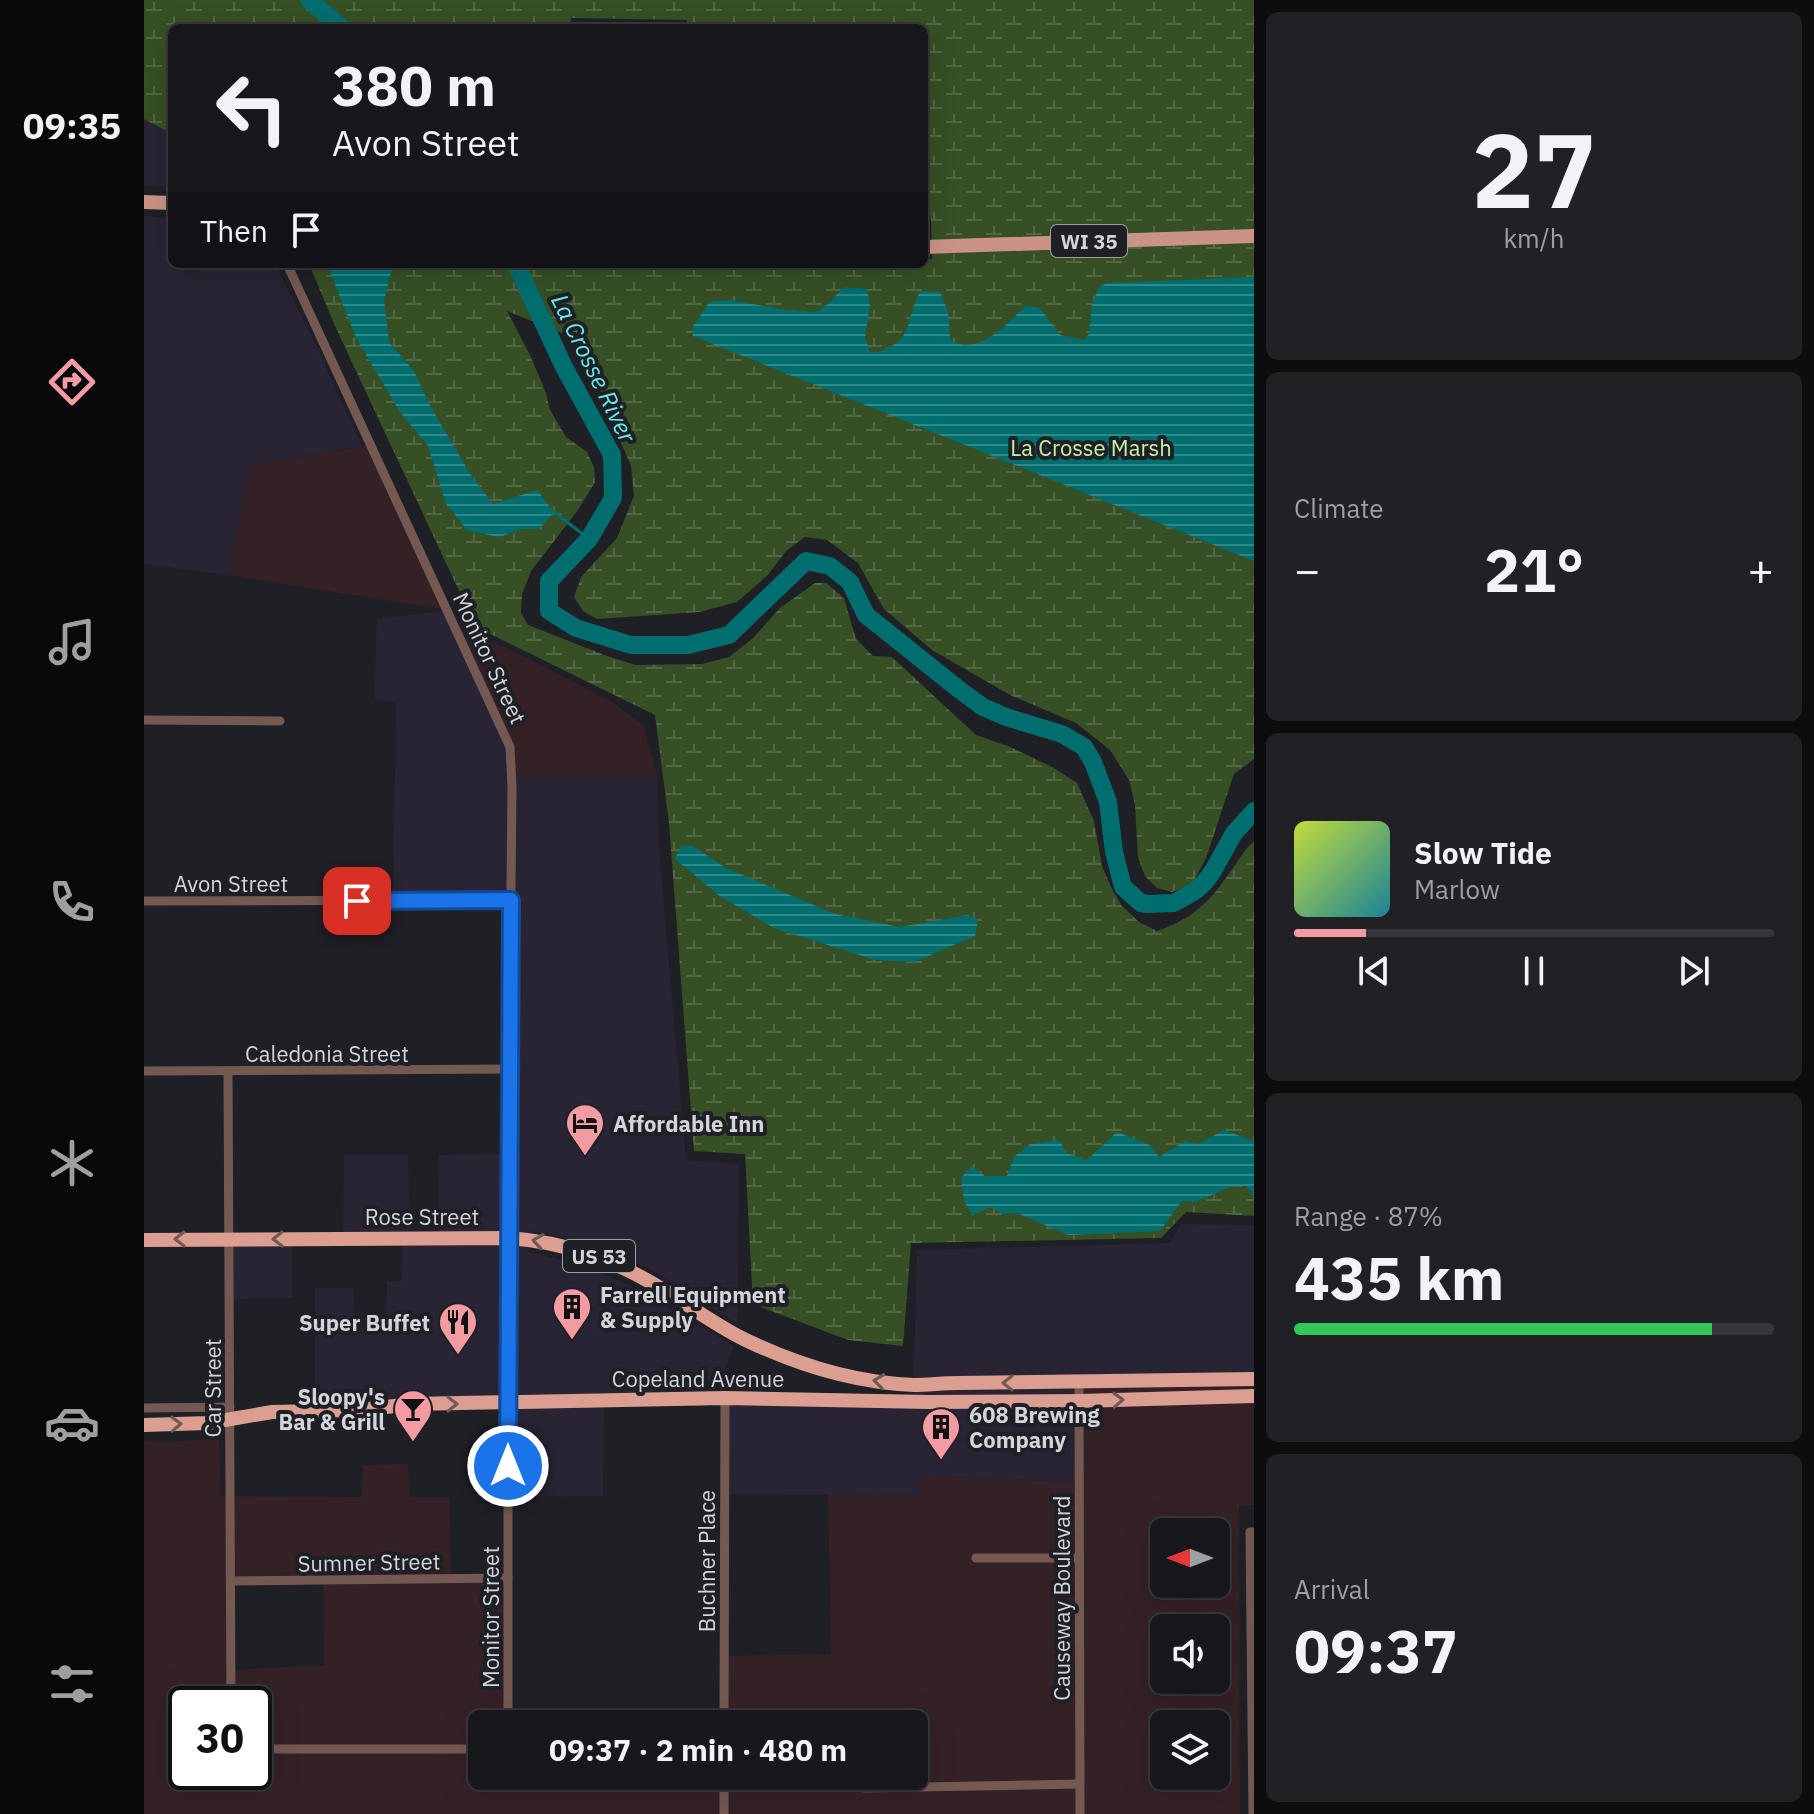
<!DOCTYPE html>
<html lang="en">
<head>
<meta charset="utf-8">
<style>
	body { margin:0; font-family:"IBM Plex Sans",sans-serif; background:#202025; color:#f1f3f6; height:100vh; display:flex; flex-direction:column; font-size:30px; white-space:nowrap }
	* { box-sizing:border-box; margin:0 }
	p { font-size:26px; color:#9e9fa3 }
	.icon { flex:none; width:44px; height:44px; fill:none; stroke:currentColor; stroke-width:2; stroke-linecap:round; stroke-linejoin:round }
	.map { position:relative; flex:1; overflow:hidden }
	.details { display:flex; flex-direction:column; gap:12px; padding:12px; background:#0d0d0f; width:560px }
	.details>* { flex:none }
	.top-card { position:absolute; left:24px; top:24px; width:760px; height:244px; border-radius:12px; box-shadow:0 8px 32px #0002,0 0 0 2px #36363b; background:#17171c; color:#f1f3f6; overflow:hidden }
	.needle { width:52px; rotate:270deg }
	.controls { position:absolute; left:1006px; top:1518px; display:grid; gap:16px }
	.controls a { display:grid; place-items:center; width:80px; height:80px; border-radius:12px; background:#17171c; box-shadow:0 8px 32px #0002,0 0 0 2px #36363b; font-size:40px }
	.speed { position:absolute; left:24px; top:1686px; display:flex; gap:16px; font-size:40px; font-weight:700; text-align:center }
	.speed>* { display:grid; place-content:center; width:104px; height:104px; border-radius:50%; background:#17171c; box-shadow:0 8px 32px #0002,0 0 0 2px #36363b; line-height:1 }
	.speed .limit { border:4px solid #111; border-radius:12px; background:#fff; color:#111 }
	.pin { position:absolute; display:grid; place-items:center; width:68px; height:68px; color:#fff; margin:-34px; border-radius:16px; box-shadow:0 4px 12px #0006 }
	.me { position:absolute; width:88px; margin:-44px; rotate:0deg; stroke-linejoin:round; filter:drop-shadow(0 0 6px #0008) }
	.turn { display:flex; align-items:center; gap:28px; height:168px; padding:0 32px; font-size:36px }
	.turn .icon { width:104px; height:104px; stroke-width:2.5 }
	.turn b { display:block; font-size:56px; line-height:68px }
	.then { display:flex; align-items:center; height:76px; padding:0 32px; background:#0003; gap:16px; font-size:30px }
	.big { font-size:60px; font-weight:800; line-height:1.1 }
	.details .card { flex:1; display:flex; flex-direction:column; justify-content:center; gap:12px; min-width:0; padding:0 28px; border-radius:12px; background:#202025 }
	.details .dial { align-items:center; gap:0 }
	.dial b { font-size:104px; line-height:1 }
	.song { display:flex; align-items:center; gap:24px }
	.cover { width:96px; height:96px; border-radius:12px; background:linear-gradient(135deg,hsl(70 70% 55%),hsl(190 70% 35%)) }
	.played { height:8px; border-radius:4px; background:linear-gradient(90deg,#f49aa2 15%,#36363b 15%) }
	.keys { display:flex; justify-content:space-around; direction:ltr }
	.heat { display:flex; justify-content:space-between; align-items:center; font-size:44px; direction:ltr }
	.charge { height:12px; border-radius:6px; background:linear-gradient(90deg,#34c759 87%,#36363b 0) }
	.trip { position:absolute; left:324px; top:1710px; width:460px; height:80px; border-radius:12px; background:#17171c; box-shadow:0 8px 32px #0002,0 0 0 2px #36363b; font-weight:800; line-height:80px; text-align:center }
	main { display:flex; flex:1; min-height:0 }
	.tabs { display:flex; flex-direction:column; width:144px; justify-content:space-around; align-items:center; background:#09090b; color:#9e9fa3 }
	.tabs .icon { width:56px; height:56px }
	.tabs .selected { color:#f49aa2 }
	.tabs b { font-size:36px; color:#f1f3f6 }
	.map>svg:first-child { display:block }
	.commercial { fill:#292433 }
	.industrial { fill:#342125; fill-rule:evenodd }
	.wetland { fill:url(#wetland-marsh) }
	.water { fill:url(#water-rules) }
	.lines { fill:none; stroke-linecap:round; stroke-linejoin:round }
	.stream { stroke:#006e6f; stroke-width:3 }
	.river { stroke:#006e6f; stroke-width:18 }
	.minor { stroke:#745953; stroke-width:9 }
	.primary { stroke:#ca9386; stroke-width:14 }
	.trunk { stroke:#dc9e90; stroke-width:14 }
	.oneway { stroke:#745856 }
	.route-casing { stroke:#114b97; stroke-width:20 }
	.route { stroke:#1a73e8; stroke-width:14 }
	.labels { text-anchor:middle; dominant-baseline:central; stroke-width:8; stroke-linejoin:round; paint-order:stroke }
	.shield { fill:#1f1f26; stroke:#9e9ea4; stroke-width:2 }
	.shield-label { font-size:20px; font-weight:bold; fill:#d4d5da }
	.park-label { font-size:22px; fill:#c5f4a6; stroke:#1f1f26 }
	.street-label { font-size:22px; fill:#d4d5da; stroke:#1f1f26 }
	.poi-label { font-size:22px; font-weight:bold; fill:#d4d5da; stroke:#1f1f26; text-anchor:start }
	.water-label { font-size:24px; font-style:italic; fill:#68e9ea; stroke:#1f1f26 }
</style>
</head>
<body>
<main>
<nav class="tabs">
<b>09:35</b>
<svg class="icon selected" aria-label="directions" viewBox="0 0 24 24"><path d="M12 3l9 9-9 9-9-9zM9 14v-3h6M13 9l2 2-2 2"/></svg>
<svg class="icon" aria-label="music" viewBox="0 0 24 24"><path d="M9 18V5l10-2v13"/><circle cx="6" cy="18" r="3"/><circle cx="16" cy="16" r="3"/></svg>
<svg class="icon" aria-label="phone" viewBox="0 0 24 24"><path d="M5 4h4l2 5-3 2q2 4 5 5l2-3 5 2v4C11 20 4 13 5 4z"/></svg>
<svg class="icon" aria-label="climate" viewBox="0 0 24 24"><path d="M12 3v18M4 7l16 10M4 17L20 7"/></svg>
<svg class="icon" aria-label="car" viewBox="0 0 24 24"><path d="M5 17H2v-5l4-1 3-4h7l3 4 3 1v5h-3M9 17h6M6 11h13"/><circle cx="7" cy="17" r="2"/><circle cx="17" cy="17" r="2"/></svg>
<svg class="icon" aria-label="filters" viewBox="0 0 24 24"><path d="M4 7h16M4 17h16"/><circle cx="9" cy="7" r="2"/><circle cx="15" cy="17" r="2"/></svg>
</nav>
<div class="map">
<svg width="1110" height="1814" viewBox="0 0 1110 1814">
	<defs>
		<pattern id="wetland-marsh" width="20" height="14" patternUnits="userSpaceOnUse" patternTransform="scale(2)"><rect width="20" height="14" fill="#364f24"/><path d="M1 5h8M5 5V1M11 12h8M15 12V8" fill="none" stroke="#526743"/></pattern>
		<pattern id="water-rules" width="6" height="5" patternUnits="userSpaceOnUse" patternTransform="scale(2)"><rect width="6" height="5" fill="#006e6f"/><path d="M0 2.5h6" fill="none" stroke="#30888a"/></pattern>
	</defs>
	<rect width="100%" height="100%" fill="#1f1f26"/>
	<g class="commercial">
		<path d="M 0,119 L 28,134 L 28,186 L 0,186 Z"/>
		<path d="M 0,216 L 28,218 L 28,264 L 131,264 L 167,335 L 218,446 L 107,465 L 84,575 L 0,564 Z"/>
		<path d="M 304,610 L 364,739 L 368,777 L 514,777 L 515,848 L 542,1160 L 595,1164 L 594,1324 L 504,1268 L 467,1251 L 430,1240 L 389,1231 L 385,1252 L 440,1265 L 484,1285 L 590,1346 L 569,1399 L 460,1401 L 459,1496 L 364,1497 L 364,1403 L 171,1410 L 171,1288 L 210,1288 L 211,1327 L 242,1327 L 243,1281 L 258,1281 L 259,1238 L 199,1238 L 200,1155 L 264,1155 L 266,1238 L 294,1237 L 295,1155 L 364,1154 L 367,901 L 249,901 L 252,702 L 230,700 L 233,619 Z"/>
		<path d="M 1037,1224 L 1110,1225 L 1110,1379 L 935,1482 L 776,1476 L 777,1496 L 580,1494 L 581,1398 L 769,1403 L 773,1250 L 1026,1243 Z"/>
		<path d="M 84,1239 L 148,1239 L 148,1298 L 85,1299 Z"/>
	</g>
	<g class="industrial">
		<path d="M 227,445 L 304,610 L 84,575 L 106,465 Z"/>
		<path d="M 312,628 L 363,648 L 467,701 L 499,725 L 514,777 L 368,777 L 368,756 Z"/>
		<path d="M 1110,1379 L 1110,1505 L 1095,1506 L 1096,1814 L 0,1814 L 0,1440 L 16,1442 L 75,1439 L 77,1496 L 218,1497 L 219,1465 L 264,1464 L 266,1497 L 306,1497 L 307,1578 L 364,1578 L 364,1724 L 338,1724 L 338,1776 L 770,1776 L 770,1724 L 580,1724 L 580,1656 L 687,1654 L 684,1495 L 776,1496 L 775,1476 L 935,1482 L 935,1381 ZM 1020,1532 L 1072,1532 L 1072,1584 L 1020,1584 ZM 179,1580 L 180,1665 L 87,1670 L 87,1582 ZM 1020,1628 L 1072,1628 L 1072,1680 L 1020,1680 ZM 42,1704 L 110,1704 L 110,1772 L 42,1772 ZM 1020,1724 L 1072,1724 L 1072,1776 L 1020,1776 Z"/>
	</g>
	<path class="wetland" d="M 0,0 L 1110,0 L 1110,759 L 1090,774 L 1062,858 L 1048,885 L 1028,892 L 1013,888 L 1001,876 L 994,858 L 991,805 L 985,780 L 966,750 L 932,723 L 866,695 L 788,650 L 740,609 L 714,563 L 683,540 L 661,537 L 642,551 L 623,576 L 593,602 L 555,612 L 453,619 L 439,611 L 430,597 L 437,577 L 473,538 L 490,496 L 487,466 L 464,413 L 443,352 L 435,340 L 363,311 L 386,355 L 402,393 L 406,410 L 422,437 L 443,452 L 450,467 L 451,482 L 434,510 L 387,571 L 378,594 L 377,613 L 384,625 L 463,656 L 491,665 L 558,664 L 585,657 L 609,638 L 636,608 L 671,583 L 682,583 L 700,598 L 712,639 L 729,656 L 748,657 L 832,735 L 864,746 L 910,768 L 933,783 L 950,821 L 958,866 L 967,887 L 977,905 L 995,922 L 1013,931 C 1063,914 1074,888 1103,848 L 1110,841 L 1110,1216 L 1042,1212 L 1017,1238 L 767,1243 L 759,1346 L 704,1340 L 609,1304 L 601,1154 L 550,1151 L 525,823 L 511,715 L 332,627 L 191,326 L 165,264 L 780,264 L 780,259 L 788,259 L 787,219 L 780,219 L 780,28 L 543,28 L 543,20 L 427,18 L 425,28 L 28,28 L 28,134 L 0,119 Z"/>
	<g class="water">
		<path d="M 183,264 L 249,266 L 240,300 L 245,342 L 270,371 L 285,404 L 327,475 L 349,504 L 393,490 L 410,512 L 395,529 L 378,529 L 355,537 L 324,531 L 302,504 L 284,446 L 256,412 L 212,338 Z"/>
		<path d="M 1110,277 L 1110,561 L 549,336 L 549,327 L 565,302 L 587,300 L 643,310 L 672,312 L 684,304 L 700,287 L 723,289 L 726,305 L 721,337 L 726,352 C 734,353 738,351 745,347 C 770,337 764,308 777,291 L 796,292 L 804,311 L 806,340 C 835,357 862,324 882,306 L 896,308 L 916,335 L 940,340 L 945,334 L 948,304 L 955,287 L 963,283 Z"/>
		<path d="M 537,846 L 549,846 L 582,868 L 691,914 L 756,927 L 824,915 L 834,920 L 831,936 L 770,962 L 731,960 L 630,928 L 577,897 L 531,859 Z"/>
		<path d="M 1080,1130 L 1110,1141 L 1110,1196 L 1102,1186 L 1086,1187 L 1051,1202 L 1038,1201 L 1016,1231 L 924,1235 L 873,1213 L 858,1214 L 848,1207 L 828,1215 L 820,1201 L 817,1178 L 828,1166 L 841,1176 L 863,1176 L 870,1157 L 886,1144 L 915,1140 L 923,1153 L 943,1160 L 973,1132 L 1006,1145 L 1015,1157 L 1041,1141 L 1054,1144 Z"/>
	</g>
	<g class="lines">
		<path class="stream" d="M 410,512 L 445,539"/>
		<g class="river">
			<path d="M 165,0 L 198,28"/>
			<path d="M 372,264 L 420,367 L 468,455 L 469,498 L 445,539 L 405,581 L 405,611 L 432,628 L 487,645 L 544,645 L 585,635 L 662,561 L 686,566 L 706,582 L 722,615 L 817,691 L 839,707 L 862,717 L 918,734 L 940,747 L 949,762 L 964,802 L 970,852 L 979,887 L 997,903 L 1003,904 L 1030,903 L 1051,891 L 1060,883 L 1069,871 L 1090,833 L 1110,811"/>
		</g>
		<g class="minor">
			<path d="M 143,264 L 366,747 L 368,787 L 364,1186 L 364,1724"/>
			<path d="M 0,720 L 136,721"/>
			<path d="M 0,901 L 367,900"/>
			<path d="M 0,1071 L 366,1069"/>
			<path d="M 84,1071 L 87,1704"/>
			<path d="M 935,1381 L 936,1814"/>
			<path d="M 0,1408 L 86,1407"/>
			<path d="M 832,1558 L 935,1558"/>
			<path d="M 87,1581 L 364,1578"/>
			<path d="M 580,1724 L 581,1398"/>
			<path d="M 110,1749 L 338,1749"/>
			<path d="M 580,1776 L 580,1814"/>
			<path d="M 677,1776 L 700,1785 L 720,1788 L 935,1784"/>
			<path d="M 1109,1814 L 1106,1532 L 1110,1532"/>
		</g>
		<g class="primary">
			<path d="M 0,202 L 28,203"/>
			<path d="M 780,247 L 1110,236"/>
		</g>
		<g class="trunk">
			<path d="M 0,1240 L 364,1238 C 421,1242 469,1259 518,1289 C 547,1306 575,1328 606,1342 C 657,1366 714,1383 770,1385 C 784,1385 799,1383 813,1383 L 1110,1379"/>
			<path d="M 0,1425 L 64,1423 L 128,1412 L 217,1410 L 267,1404 L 581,1398 L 785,1402 L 935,1401 L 1110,1396"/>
		</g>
	</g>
	<defs><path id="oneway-chevron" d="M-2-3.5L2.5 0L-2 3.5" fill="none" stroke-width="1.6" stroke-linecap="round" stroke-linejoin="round" transform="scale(2)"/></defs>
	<g class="oneway">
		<use href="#oneway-chevron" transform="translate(36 1239) rotate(179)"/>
		<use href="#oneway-chevron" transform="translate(134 1239) rotate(180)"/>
		<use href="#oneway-chevron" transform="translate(394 1241) rotate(-171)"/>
		<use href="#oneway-chevron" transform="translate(735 1381) rotate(-173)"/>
		<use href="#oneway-chevron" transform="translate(864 1383) rotate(180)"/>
		<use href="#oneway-chevron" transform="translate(974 1400) rotate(-2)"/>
		<use href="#oneway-chevron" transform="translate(308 1404) rotate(-1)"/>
		<use href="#oneway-chevron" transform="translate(32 1424) rotate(-2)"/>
	</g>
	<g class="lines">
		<g class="route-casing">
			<path id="route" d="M 213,901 L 367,900 L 364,1466"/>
		</g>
		<use href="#route" class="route"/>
	</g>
	<defs>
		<g id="hotel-pin" transform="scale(2)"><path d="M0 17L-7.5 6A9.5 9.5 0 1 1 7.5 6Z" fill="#f49aa2" stroke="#1f1f26"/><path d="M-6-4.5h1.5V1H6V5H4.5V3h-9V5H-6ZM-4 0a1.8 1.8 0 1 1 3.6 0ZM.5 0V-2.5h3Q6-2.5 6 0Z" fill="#111"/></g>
		<g id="building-pin" transform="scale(2)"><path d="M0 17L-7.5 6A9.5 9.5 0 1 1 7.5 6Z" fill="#f49aa2" stroke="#1f1f26"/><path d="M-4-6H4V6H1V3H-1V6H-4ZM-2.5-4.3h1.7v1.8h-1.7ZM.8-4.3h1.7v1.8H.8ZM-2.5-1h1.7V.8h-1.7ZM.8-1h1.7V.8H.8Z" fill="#111"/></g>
		<g id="restaurant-pin" transform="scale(2)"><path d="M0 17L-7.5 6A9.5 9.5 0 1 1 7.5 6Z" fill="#f49aa2" stroke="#1f1f26"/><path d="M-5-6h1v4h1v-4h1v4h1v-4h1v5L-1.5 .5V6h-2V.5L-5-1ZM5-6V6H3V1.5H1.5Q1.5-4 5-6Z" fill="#111"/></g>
		<g id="bar-pin" transform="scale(2)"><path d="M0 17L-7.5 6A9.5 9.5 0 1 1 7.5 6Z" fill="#f49aa2" stroke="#1f1f26"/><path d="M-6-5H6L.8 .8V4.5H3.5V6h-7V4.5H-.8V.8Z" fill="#111"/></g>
	</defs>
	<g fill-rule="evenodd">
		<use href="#hotel-pin" x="441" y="1123"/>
		<use href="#building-pin" x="428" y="1307"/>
		<use href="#restaurant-pin" x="314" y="1322"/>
		<use href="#bar-pin" x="269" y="1409"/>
		<use href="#building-pin" x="797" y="1427"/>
	</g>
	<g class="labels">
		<g class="shield">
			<rect x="907" y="225" width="76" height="32" rx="6"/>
			<rect x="419" y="1240" width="72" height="32" rx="6"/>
		</g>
		<g class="shield-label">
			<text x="945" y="241">WI 35</text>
			<text x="455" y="1256">US 53</text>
		</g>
		<g class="park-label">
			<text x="947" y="447">La Crosse Marsh</text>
		</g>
		<g class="street-label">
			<text transform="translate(346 658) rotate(65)">Monitor Street</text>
			<text x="87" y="883">Avon Street</text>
			<text x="183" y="1053">Caledonia Street</text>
			<text x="278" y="1216">Rose Street</text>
			<text x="554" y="1378">Copeland Avenue</text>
			<text transform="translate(68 1388) rotate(-90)">Car Street</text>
			<text transform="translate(562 1561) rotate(-90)">Buchner Place</text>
			<text transform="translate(225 1562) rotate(-1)">Sumner Street</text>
			<text transform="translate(917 1598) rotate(-90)">Causeway Boulevard</text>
			<text transform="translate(346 1617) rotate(-90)">Monitor Street</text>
		</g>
		<g class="poi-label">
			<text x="469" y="1123">Affordable Inn</text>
			<text x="456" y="1294">Farrell Equipment<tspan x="456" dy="25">&amp; Supply</tspan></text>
			<text x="286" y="1322" text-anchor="end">Super Buffet</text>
			<text x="241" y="1396" text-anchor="end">Sloopy's<tspan x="241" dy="25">Bar &amp; Grill</tspan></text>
			<text x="825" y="1414">608 Brewing<tspan x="825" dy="25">Company</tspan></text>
		</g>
		<g class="water-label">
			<text transform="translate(450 368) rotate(64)">La Crosse River</text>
		</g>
	</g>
</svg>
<div class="controls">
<a><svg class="needle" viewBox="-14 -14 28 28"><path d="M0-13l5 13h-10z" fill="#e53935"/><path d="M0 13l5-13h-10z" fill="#9e9fa3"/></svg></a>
<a><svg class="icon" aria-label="sound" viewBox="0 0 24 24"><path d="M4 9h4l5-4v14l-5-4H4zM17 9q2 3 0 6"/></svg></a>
<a><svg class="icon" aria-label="layers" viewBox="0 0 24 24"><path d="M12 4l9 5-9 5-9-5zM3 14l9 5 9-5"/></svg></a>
</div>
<div class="speed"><div class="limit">30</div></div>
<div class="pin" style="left:213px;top:901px;background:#d93025"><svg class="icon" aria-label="arrive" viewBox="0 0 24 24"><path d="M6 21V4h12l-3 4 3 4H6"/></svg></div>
<svg class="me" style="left:364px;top:1466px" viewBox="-20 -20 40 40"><circle r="17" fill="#1a73e8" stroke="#fff" stroke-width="3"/><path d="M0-11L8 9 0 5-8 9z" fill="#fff"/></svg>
<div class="trip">09:37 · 2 min · 480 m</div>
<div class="top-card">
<div class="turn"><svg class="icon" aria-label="left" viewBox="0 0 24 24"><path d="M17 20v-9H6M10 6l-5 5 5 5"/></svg><div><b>380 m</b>Avon Street</div></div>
<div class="then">Then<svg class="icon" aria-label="arrive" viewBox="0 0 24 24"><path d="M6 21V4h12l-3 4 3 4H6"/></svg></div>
</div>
</div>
<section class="details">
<div class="card dial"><b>27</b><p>km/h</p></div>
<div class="card"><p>Climate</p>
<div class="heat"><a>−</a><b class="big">21°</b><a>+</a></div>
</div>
<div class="card">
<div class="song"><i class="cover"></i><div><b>Slow Tide</b><p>Marlow</p></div></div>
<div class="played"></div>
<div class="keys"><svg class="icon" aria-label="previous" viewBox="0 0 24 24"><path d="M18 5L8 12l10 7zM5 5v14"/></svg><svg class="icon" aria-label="pause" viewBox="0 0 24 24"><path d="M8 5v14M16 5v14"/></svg><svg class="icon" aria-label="next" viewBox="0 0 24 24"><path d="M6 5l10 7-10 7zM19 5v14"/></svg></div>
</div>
<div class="card"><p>Range · 87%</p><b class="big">435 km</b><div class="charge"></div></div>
<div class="card"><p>Arrival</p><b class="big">09:37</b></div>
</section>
</main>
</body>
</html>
